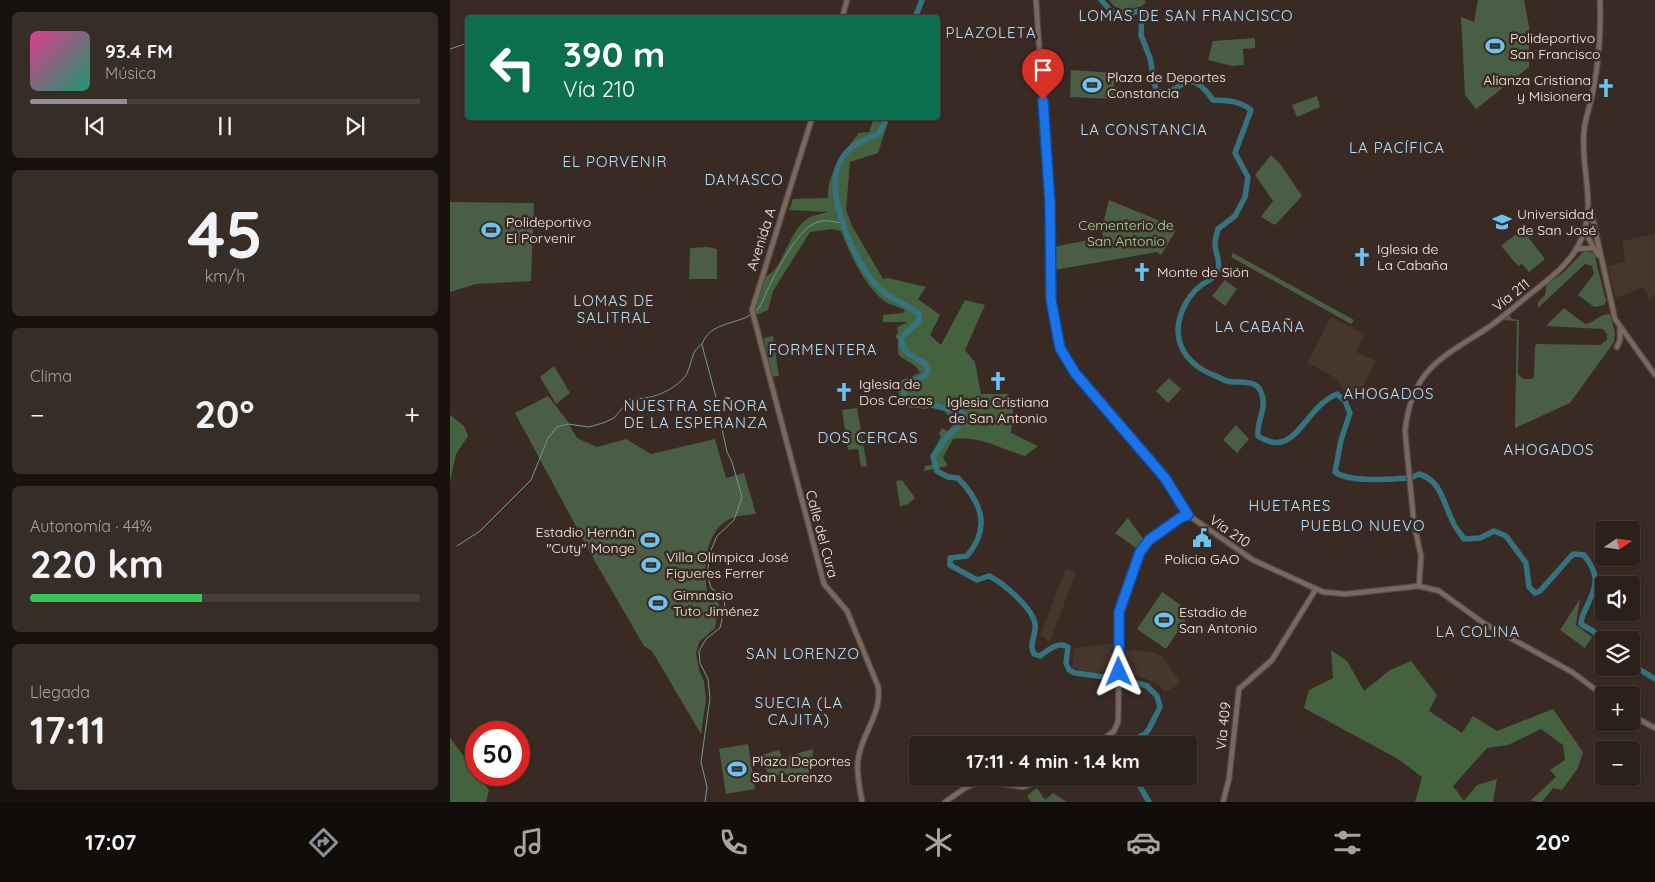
<!DOCTYPE html>
<html lang="es">
<head>
<meta charset="utf-8">
<style>
	body { margin:0; font-family:Quicksand,sans-serif; background:#372d27; color:#f1f3f6; height:100vh; display:flex; flex-direction:column; font-size:19px; white-space:nowrap }
	* { box-sizing:border-box; margin:0 }
	p { font-size:16px; color:#a6a3a2 }
	.icon { flex:none; width:28px; height:28px; fill:none; stroke:currentColor; stroke-width:2; stroke-linecap:round; stroke-linejoin:round }
	.map { position:relative; flex:1; overflow:hidden }
	.details { display:flex; flex-direction:column; gap:12px; padding:12px; background:#18120e; width:450px }
	.details>* { flex:none }
	.top-card { position:absolute; left:15px; top:15px; width:475px; height:105px; border-radius:5px; box-shadow:0 1px 4px #0004,0 0 0 1px #473e39; background:#0b6e4f; color:#fff; overflow:hidden }
	.needle { width:32px; rotate:77deg }
	.tools { position:absolute; left:1145px; top:521px; display:grid; gap:10px }
	.tools a { display:grid; place-items:center; width:45px; height:45px; border-radius:5px; background:#2b201a; box-shadow:0 1px 4px #0004,0 0 0 1px #473e39; font-size:25px }
	.speed { position:absolute; left:15px; top:721px; display:flex; gap:10px; font-size:25px; font-weight:700; text-align:center }
	.speed>* { display:grid; place-content:center; width:65px; height:65px; border-radius:50%; background:#2b201a; box-shadow:0 1px 4px #0004,0 0 0 1px #473e39; line-height:1 }
	.speed .limit { border:8px solid #d22; background:#fff; color:#111 }
	.pin { position:absolute; display:grid; place-items:center; width:42px; height:42px; color:#fff; margin:-51px -21px; border-radius:50% 50% 50% 0; rotate:-45deg; box-shadow:0 0 5px #0007 }
	.pin .icon { rotate:45deg }
	.me { position:absolute; width:55px; margin:-28px; rotate:359deg; stroke-linejoin:round; filter:drop-shadow(0 0 4px #0008) }
	.turn { display:flex; align-items:center; gap:18px; height:105px; padding:0 15px; font-size:22px }
	.turn .icon { width:65px; height:65px; stroke-width:2.5 }
	.turn b { display:block; font-size:35px; line-height:42px }
	.big { font-size:38px; font-weight:800; line-height:1.1 }
	.details .widget { flex:1; display:flex; flex-direction:column; justify-content:center; gap:8px; min-width:0; padding:0 18px; border-radius:8px; background:#372d27 }
	.details .dial { align-items:center; gap:0 }
	.dial b { font-size:65px; line-height:1 }
	.song { display:flex; align-items:center; gap:15px }
	.cover { width:60px; height:60px; border-radius:8px; background:linear-gradient(135deg,hsl(330 70% 55%),hsl(160 70% 35%)) }
	.played { height:5px; border-radius:2px; background:linear-gradient(90deg,#8c9099 25%,#473e39 25%) }
	.keys { display:flex; justify-content:space-around; direction:ltr }
	.heat { display:flex; justify-content:space-between; align-items:center; font-size:28px; direction:ltr }
	.charge { height:8px; border-radius:4px; background:linear-gradient(90deg,#34c759 44%,#473e39 0) }
	.trip { position:absolute; left:459px; top:736px; width:288px; height:50px; border-radius:5px; background:#2b201a; box-shadow:0 1px 4px #0004,0 0 0 1px #473e39; font-weight:800; line-height:50px; text-align:center }
	.menu { display:flex; height:80px; justify-content:space-around; align-items:center; background:#110d0a; color:#a6a3a2 }
	.menu .icon { width:35px; height:35px }
	.menu .on { color:#8c9099 }
	.menu b { font-size:22px; color:#f1f3f6 }
	main { display:flex; flex:1; min-height:0 }
	.map>svg:first-child { display:block }
	.industrial { fill:#46362b }
	.green { fill:#4a5e45 }
	.forest { fill:#45623e }
	.lines { fill:none; stroke-linecap:round; stroke-linejoin:round }
	.stream { stroke:#7098a0; stroke-width:1 }
	.river { stroke:#367381; stroke-width:5.5 }
	.secondary-casing { stroke:#544841; stroke-width:7 }
	.secondary { stroke:#79685f; stroke-width:4.5 }
	.route-casing { stroke:#114b97; stroke-width:12 }
	.route { stroke:#1a73e8; stroke-width:9 }
	.labels { text-anchor:middle; dominant-baseline:central; stroke-width:5; stroke-linejoin:round; paint-order:stroke }
	.poi-label { font-size:14px; fill:#f8eee9; stroke:#392a23; text-anchor:start }
	.park-label { font-size:14px; fill:#aada9e; stroke:#392a23 }
	.street-label { font-size:14px; fill:#f8eee9; stroke:#392a23 }
	.neighbourhood-label { font-size:15px; letter-spacing:1px; fill:#b2e0fa; stroke:#392a23 }
</style>
</head>
<body>
<main>
<section class="details">
<div class="widget">
<div class="song"><i class="cover"></i><div><b>93.4 FM</b><p>Música</p></div></div>
<div class="played"></div>
<div class="keys"><svg class="icon" aria-label="previous" viewBox="0 0 24 24"><path d="M18 5L8 12l10 7zM5 5v14"/></svg><svg class="icon" aria-label="pause" viewBox="0 0 24 24"><path d="M8 5v14M16 5v14"/></svg><svg class="icon" aria-label="next" viewBox="0 0 24 24"><path d="M6 5l10 7-10 7zM19 5v14"/></svg></div>
</div>
<div class="widget dial"><b>45</b><p>km/h</p></div>
<div class="widget"><p>Clima</p>
<div class="heat"><a>−</a><b class="big">20°</b><a>+</a></div>
</div>
<div class="widget"><p>Autonomía · 44%</p><b class="big">220 km</b><div class="charge"></div></div>
<div class="widget"><p>Llegada</p><b class="big">17:11</b></div>
</section>
<div class="map">
<svg width="1205" height="802" viewBox="0 0 1205 802">
	<rect width="100%" height="100%" fill="#392a23"/>
	<g class="industrial">
		<path d="M 1205,234 L 1205,294 L 1199,300 L 1194,287 L 1166,298 L 1157,266 L 1175,262 L 1172,241 Z"/>
		<path d="M 881,317 L 915,334 L 906,352 L 926,361 L 907,398 L 899,396 L 884,377 L 857,363 Z"/>
		<path d="M 616,568 L 626,572 L 600,642 L 590,635 Z"/>
		<path d="M 662,643 L 662,672 L 640,673 L 622,667 L 625,648 Z"/>
		<path d="M 671,649 L 704,652 L 713,657 L 728,679 L 728,685 L 715,692 L 709,685 L 694,678 L 672,673 Z"/>
	</g>
	<g class="green">
		<path d="M 659,0 L 694,0 L 696,2 L 692,6 L 673,11 L 664,6 Z"/>
		<path d="M 1028,0 L 1074,0 L 1079,26 L 1079,67 L 1026,109 L 1015,95 L 1011,17 L 1024,22 Z"/>
		<path d="M 805,38 L 805,48 L 793,49 L 794,65 L 782,66 L 758,60 L 763,41 Z"/>
		<path d="M 621,70 L 665,73 L 663,99 L 620,97 Z"/>
		<path d="M 867,96 L 870,107 L 847,117 L 842,105 Z"/>
		<path d="M 821,155 L 831,165 L 852,196 L 825,225 L 811,217 L 823,201 L 805,175 Z"/>
		<path d="M 659,200 L 703,218 L 726,230 L 711,255 L 707,252 L 605,270 L 604,247 L 653,237 L 650,222 L 654,220 Z"/>
		<path d="M 0,202 L 84,203 L 81,281 L 26,284 L 0,292 Z"/>
		<path d="M 1072,229 L 1095,259 L 1079,272 L 1072,264 L 1068,266 L 1051,246 Z"/>
		<path d="M 258,247 L 267,249 L 267,279 L 239,279 L 240,248 Z"/>
		<path d="M 1134,251 L 1144,253 L 1156,301 L 1154,305 L 1144,307 L 1128,295 L 1144,274 L 1142,266 L 1135,264 L 1088,308 L 1088,302 L 1095,295 L 1097,284 L 1113,273 Z"/>
		<path d="M 783,253 L 904,320 L 901,324 L 781,257 Z"/>
		<path d="M 775,280 L 787,289 L 775,306 L 762,296 Z"/>
		<path d="M 1114,308 L 1135,324 C 1145,323 1149,313 1160,314 L 1165,333 L 1164,342 L 1120,403 L 1065,428 L 1067,321 L 1052,320 L 1059,315 L 1062,319 L 1069,320 L 1068,374 L 1073,379 L 1081,379 L 1084,377 L 1085,346 L 1087,344 L 1150,345 L 1157,340 L 1157,334 L 1153,329 L 1096,326 Z"/>
		<path d="M 323,336 L 329,376 L 322,377 L 314,338 Z"/>
		<path d="M 104,366 L 120,393 L 106,404 L 90,377 Z"/>
		<path d="M 719,378 L 731,389 L 718,403 L 706,391 Z"/>
		<path d="M 98,396 L 116,419 L 127,438 L 147,447 L 176,439 L 201,454 L 265,439 L 276,478 L 294,473 L 306,514 C 298,515 289,515 282,518 C 255,529 253,567 257,591 L 267,597 L 269,605 L 265,628 L 249,642 L 246,653 L 249,670 L 254,681 L 256,700 L 251,734 L 202,651 L 194,646 L 143,558 L 65,413 Z"/>
		<path d="M 407,408 L 417,466 L 411,467 L 408,449 L 398,450 L 392,410 Z"/>
		<path d="M 786,425 L 799,439 L 787,453 L 773,440 Z"/>
		<path d="M 452,480 L 465,498 L 458,504 L 450,506 L 446,481 Z"/>
		<path d="M 678,518 L 694,540 L 686,548 L 665,533 Z"/>
		<path d="M 712,592 L 741,612 L 716,649 L 687,629 Z"/>
		<path d="M 1130,599 L 1126,625 L 1142,637 L 1135,648 L 1110,630 Z"/>
		<path d="M 298,744 L 305,789 L 276,794 L 269,749 Z"/>
		<path d="M 363,749 L 362,767 L 358,774 L 318,775 L 312,755 L 329,750 L 333,761 L 339,759 L 339,756 Z"/>
		<path d="M 587,788 L 595,800 L 603,793 L 617,802 L 581,802 L 577,796 Z"/>
	</g>
	<g class="forest">
		<path d="M 423,121 L 438,122 L 428,153 L 400,162 L 396,210 L 402,226 L 433,279 L 438,278 L 476,287 L 468,299 L 490,315 L 480,335 L 491,345 L 515,300 L 535,305 L 515,350 L 525,362 L 531,394 L 557,394 L 564,402 L 561,433 L 588,446 L 575,456 C 551,449 528,435 503,439 L 493,457 L 498,466 L 474,471 L 475,466 L 482,465 L 481,456 L 491,436 L 489,434 L 492,428 L 498,431 L 504,423 L 492,408 L 481,406 L 476,409 L 456,407 C 449,400 448,392 447,382 L 470,373 C 465,362 455,362 448,354 L 448,340 L 445,336 L 448,333 L 447,327 L 458,322 L 433,322 L 433,315 L 453,313 L 455,310 C 448,306 439,305 434,301 C 414,285 400,254 391,231 L 382,229 L 360,232 L 323,291 L 318,310 L 306,315 L 304,308 L 314,277 C 334,271 337,232 358,218 C 364,215 372,214 378,212 L 339,210 L 343,199 L 378,198 C 377,173 394,152 409,133 L 419,132 Z"/>
		<path d="M 0,415 L 14,426 L 18,436 L 6,454 L 0,482 Z"/>
		<path d="M 881,650 L 897,661 L 914,691 L 940,670 L 961,661 L 987,695 L 979,711 L 1012,733 L 1023,716 L 1047,731 L 1103,709 L 1133,752 L 1128,768 L 1112,790 L 1103,788 L 1092,802 L 1080,801 L 1106,777 L 1100,770 L 1115,760 L 1113,745 L 1091,729 L 1058,745 L 1037,748 L 1003,786 L 1014,801 L 1027,785 L 1047,779 L 1043,802 L 965,802 L 972,777 L 948,759 L 854,708 L 859,690 L 883,678 Z"/>
		<path d="M 0,738 L 39,790 L 36,802 L 0,802 Z"/>
	</g>
	<g class="lines">
		<g class="stream">
			<path d="M 0,49 L 18,43"/>
			<path d="M 252,344 C 261,320 289,326 306,311 C 311,307 314,297 317,291 C 326,273 349,223 372,221 C 378,220 385,222 391,223"/>
			<path d="M 252,345 L 266,397"/>
			<path d="M 7,546 L 30,531 L 81,480 L 98,438 L 107,427 L 118,424 L 139,427 L 153,423 L 164,418 L 180,399 C 186,398 193,399 200,397 C 212,395 234,383 238,371 C 242,361 242,350 252,344"/>
			<path d="M 255,802 L 257,787 L 251,762 L 260,698 L 258,679 L 250,663 L 249,651 L 256,639 L 270,628 L 275,606 L 273,596 L 261,588 L 257,573 L 261,550 L 267,536 L 284,520 L 292,497 L 282,462 L 277,452 L 266,401"/>
		</g>
		<g class="river">
			<path d="M 651,0 L 664,14 L 674,15 L 689,11 L 692,13 L 691,35 L 700,58 L 706,91 C 732,99 735,60 763,100 C 777,100 790,101 801,110 L 785,153 L 798,177 L 795,197 L 785,216 L 768,229 C 767,234 765,239 765,244 C 765,252 771,262 768,270 C 765,279 756,281 749,287 C 737,297 728,315 728,331 C 729,354 744,367 763,375 C 768,376 772,380 777,381 C 788,384 805,378 811,392 C 818,408 806,421 808,436 C 846,461 853,408 887,394 L 895,401 L 900,413 L 891,440 L 885,472 C 900,483 939,479 958,478"/>
			<path d="M 465,18 L 472,0"/>
			<path d="M 437,118 L 429,134 C 413,141 399,144 390,162 C 373,194 406,266 430,289 C 441,300 457,304 469,314 L 469,321 L 451,338 C 452,354 463,356 476,364 L 478,371 L 475,376 L 457,384 L 454,395 L 458,399 L 510,412 L 517,418 L 516,421 L 500,433 L 483,456 L 487,471 L 498,477 L 508,478 C 532,503 541,528 517,556 L 500,558 L 500,565 L 527,580 L 539,576 C 553,583 583,608 585,624 C 587,636 578,642 584,654 L 590,656 C 598,650 608,641 618,647 L 616,663 L 619,670 L 625,673 L 677,680 L 697,686 L 707,696 L 710,707 L 699,729 L 695,734 L 674,745"/>
			<path d="M 961,478 L 969,474 C 992,481 993,503 1003,522 C 1005,528 1011,534 1014,539 L 1030,538 L 1044,531 L 1056,536 L 1076,563 L 1079,587 L 1085,593 L 1090,591 L 1123,554 L 1134,555 C 1149,574 1148,584 1137,606 C 1134,613 1131,617 1131,624 L 1143,631 L 1154,642"/>
			<path d="M 1181,664 L 1205,679"/>
			<path d="M 685,778 L 699,802"/>
		</g>
		<g class="secondary-casing">
			<g id="secondary">
				<path d="M 586,0 L 600,204 L 601,301 L 610,348 L 625,373 L 715,478 L 738,515 L 803,560 L 873,592 L 896,594 L 969,586 L 989,591 L 1035,624 L 1122,672 L 1154,696"/>
				<path d="M 392,18 L 397,0"/>
				<path d="M 362,118 L 302,310 L 374,584 L 397,611 L 428,686 C 433,713 411,734 408,760 C 406,773 410,788 412,802"/>
				<path d="M 1141,211 L 1165,319 L 1205,375"/>
				<path d="M 1135,232 L 1148,255"/>
				<path d="M 1126,249 L 1144,248"/>
				<path d="M 1167,347 L 1170,340 L 1170,328"/>
				<path d="M 969,586 L 971,556 L 964,524 L 955,431 C 962,368 992,358 1039,327 C 1056,315 1072,300 1089,287 C 1104,275 1119,263 1128,246 C 1149,208 1130,171 1134,131 C 1135,118 1141,104 1143,91 C 1149,61 1151,30 1150,0"/>
				<path d="M 1181,715 L 1205,728"/>
				<path d="M 646,745 L 664,731 L 668,722 C 672,651 652,546 738,515"/>
				<path d="M 495,802 L 515,788 L 531,781 L 573,787 L 600,778"/>
				<path d="M 773,802 L 779,779 L 789,689 L 822,660 L 866,589"/>
			</g>
		</g>
		<use href="#secondary" class="secondary"/>
	</g>
	<g class="lines">
		<g class="route-casing">
			<path id="route" d="M 593,100 L 600,204 L 601,300 L 610,348 L 625,373 L 715,478 L 738,515 L 730,518 L 699,540 L 690,552 L 669,612 L 669,672"/>
		</g>
		<use href="#route" class="route"/>
	</g>
	<defs>
		<g id="stadium-bare" transform="scale(1.5)"><path d="M0-5a6.5 5 0 1 0 0 10a6.5 5 0 1 0 0-10ZM-3.5-1.8h7v3.6h-7Z" fill="#6bc3f2" stroke="#392a23" stroke-width="2.5" paint-order="stroke"/></g>
		<g id="church-bare" transform="scale(1.5)"><path d="M-1.2-6h2.4v3.5h3.3v2.4h-3.3V6h-2.4V-.1h-3.3v-2.4h3.3Z" fill="#6bc3f2" stroke="#392a23" stroke-width="2.5" paint-order="stroke"/></g>
		<g id="university-bare" transform="scale(1.5)"><path d="M0-5L7-2L0 1L-7-2ZM-4 1L0 2.5L4 1V4Q0 6-4 4Z" fill="#6bc3f2" stroke="#392a23" stroke-width="2.5" paint-order="stroke"/></g>
		<g id="civic-bare" transform="scale(1.5)"><path d="M-.6-6.5H3V-4.5H.6V-3L4-1V1h2V6H-6V1h2V-1L-.6-3ZM-1.2 2.5V6h2.4V2.5Z" fill="#6bc3f2" stroke="#392a23" stroke-width="2.5" paint-order="stroke"/></g>
	</defs>
	<g fill-rule="evenodd">
		<use href="#stadium-bare" x="1045" y="46"/>
		<use href="#stadium-bare" x="642" y="85"/>
		<use href="#church-bare" x="1156" y="88"/>
		<use href="#university-bare" x="1052" y="222"/>
		<use href="#stadium-bare" x="41" y="230"/>
		<use href="#church-bare" x="912" y="257"/>
		<use href="#church-bare" x="692" y="272"/>
		<use href="#church-bare" x="548" y="381"/>
		<use href="#church-bare" x="394" y="392"/>
		<use href="#civic-bare" x="752" y="538"/>
		<use href="#stadium-bare" x="200" y="540"/>
		<use href="#stadium-bare" x="201" y="565"/>
		<use href="#stadium-bare" x="208" y="603"/>
		<use href="#stadium-bare" x="714" y="620"/>
		<use href="#stadium-bare" x="287" y="769"/>
	</g>
	<g class="labels">
		<g class="poi-label">
			<text x="1060" y="38">Polideportivo<tspan x="1060" dy="16">San Francisco</tspan></text>
			<text x="657" y="77">Plaza de Deportes<tspan x="657" dy="16">Constancia</tspan></text>
			<text x="1141" y="80" text-anchor="end">Alianza Cristiana<tspan x="1141" dy="16">y Misionera</tspan></text>
			<text x="1067" y="214">Universidad<tspan x="1067" dy="16">de San José</tspan></text>
			<text x="56" y="222">Polideportivo<tspan x="56" dy="16">El Porvenir</tspan></text>
			<text x="927" y="249">Iglesia de<tspan x="927" dy="16">La Cabaña</tspan></text>
			<text x="707" y="272">Monte de Sión</text>
			<text x="409" y="384">Iglesia de<tspan x="409" dy="16">Dos Cercas</tspan></text>
			<text x="548" y="402" text-anchor="middle">Iglesia Cristiana<tspan x="548" dy="16">de San Antonio</tspan></text>
			<text x="185" y="532" text-anchor="end">Estadio Hernán<tspan x="185" dy="16">"Cuty" Monge</tspan></text>
			<text x="216" y="557">Villa Olímpica José<tspan x="216" dy="16">Figueres Ferrer</tspan></text>
			<text x="752" y="559" text-anchor="middle">Policia GAO</text>
			<text x="223" y="595">Gimnasio<tspan x="223" dy="16">Tuto Jiménez</tspan></text>
			<text x="729" y="612">Estadio de<tspan x="729" dy="16">San Antonio</tspan></text>
			<text x="302" y="761">Plaza Deportes<tspan x="302" dy="16">San Lorenzo</tspan></text>
		</g>
		<g class="park-label">
			<text x="676" y="225">Cementerio de<tspan x="676" dy="16">San Antonio</tspan></text>
		</g>
		<g class="street-label">
			<text transform="translate(311 239) rotate(-72)">Avenida A</text>
			<text transform="translate(1061 295) rotate(-39)">Vía 211</text>
			<text transform="translate(780 531) rotate(34)">Vía 210</text>
			<text transform="translate(372 534) rotate(75)">Calle del Cura</text>
			<text transform="translate(773 726) rotate(-84)">Vía 409</text>
		</g>
		<g class="neighbourhood-label">
			<text x="736" y="15">LOMAS DE SAN FRANCISCO</text>
			<text x="541" y="32">PLAZOLETA</text>
			<text x="694" y="129">LA CONSTANCIA</text>
			<text x="947" y="147">LA PACÍFICA</text>
			<text x="165" y="161">EL PORVENIR</text>
			<text x="294" y="179">DAMASCO</text>
			<text x="164" y="300">LOMAS DE<tspan x="164" dy="17">SALITRAL</tspan></text>
			<text x="810" y="326">LA CABAÑA</text>
			<text x="373" y="349">FORMENTERA</text>
			<text x="939" y="393">AHOGADOS</text>
			<text x="246" y="405">NUESTRA SEÑORA<tspan x="246" dy="17">DE LA ESPERANZA</tspan></text>
			<text x="418" y="437">DOS CERCAS</text>
			<text x="1099" y="449">AHOGADOS</text>
			<text x="840" y="505">HUETARES</text>
			<text x="913" y="525">PUEBLO NUEVO</text>
			<text x="1028" y="631">LA COLINA</text>
			<text x="353" y="653">SAN LORENZO</text>
			<text x="349" y="702">SUECIA (LA<tspan x="349" dy="17">CAJITA)</tspan></text>
		</g>
	</g>
</svg>
<div class="tools">
<a><svg class="needle" viewBox="-14 -14 28 28"><path d="M0-13l5 13h-10z" fill="#e53935"/><path d="M0 13l5-13h-10z" fill="#a6a3a2"/></svg></a>
<a><svg class="icon" aria-label="sound" viewBox="0 0 24 24"><path d="M4 9h4l5-4v14l-5-4H4zM17 9q2 3 0 6"/></svg></a>
<a><svg class="icon" aria-label="layers" viewBox="0 0 24 24"><path d="M12 4l9 5-9 5-9-5zM3 14l9 5 9-5"/></svg></a>
<a>+</a>
<a>−</a>
</div>
<div class="speed"><div class="limit">50</div></div>
<div class="pin" style="left:593px;top:100px;background:#d93025"><svg class="icon" aria-label="arrive" viewBox="0 0 24 24"><path d="M6 21V4h12l-3 4 3 4H6"/></svg></div>
<svg class="me" style="left:669px;top:672px" viewBox="-20 -20 40 40"><path d="M0-17L14 15 0 8-14 15z" fill="#1a73e8" stroke="#fff" stroke-width="4"/></svg>
<div class="trip">17:11 · 4 min · 1.4 km</div>
<div class="top-card">
<div class="turn"><svg class="icon" aria-label="left" viewBox="0 0 24 24"><path d="M17 20v-9H6M10 6l-5 5 5 5"/></svg><div><b>390 m</b>Vía 210</div></div>
</div>
</div>
</main>
<nav class="menu">
<b>17:07</b>
<svg class="icon on" aria-label="directions" viewBox="0 0 24 24"><path d="M12 3l9 9-9 9-9-9zM9 14v-3h6M13 9l2 2-2 2"/></svg>
<svg class="icon" aria-label="music" viewBox="0 0 24 24"><path d="M9 18V5l10-2v13"/><circle cx="6" cy="18" r="3"/><circle cx="16" cy="16" r="3"/></svg>
<svg class="icon" aria-label="phone" viewBox="0 0 24 24"><path d="M5 4h4l2 5-3 2q2 4 5 5l2-3 5 2v4C11 20 4 13 5 4z"/></svg>
<svg class="icon" aria-label="climate" viewBox="0 0 24 24"><path d="M12 3v18M4 7l16 10M4 17L20 7"/></svg>
<svg class="icon" aria-label="car" viewBox="0 0 24 24"><path d="M5 17H2v-5l4-1 3-4h7l3 4 3 1v5h-3M9 17h6M6 11h13"/><circle cx="7" cy="17" r="2"/><circle cx="17" cy="17" r="2"/></svg>
<svg class="icon" aria-label="filters" viewBox="0 0 24 24"><path d="M4 7h16M4 17h16"/><circle cx="9" cy="7" r="2"/><circle cx="15" cy="17" r="2"/></svg>
<b>20°</b>
</nav>
</body>
</html>
